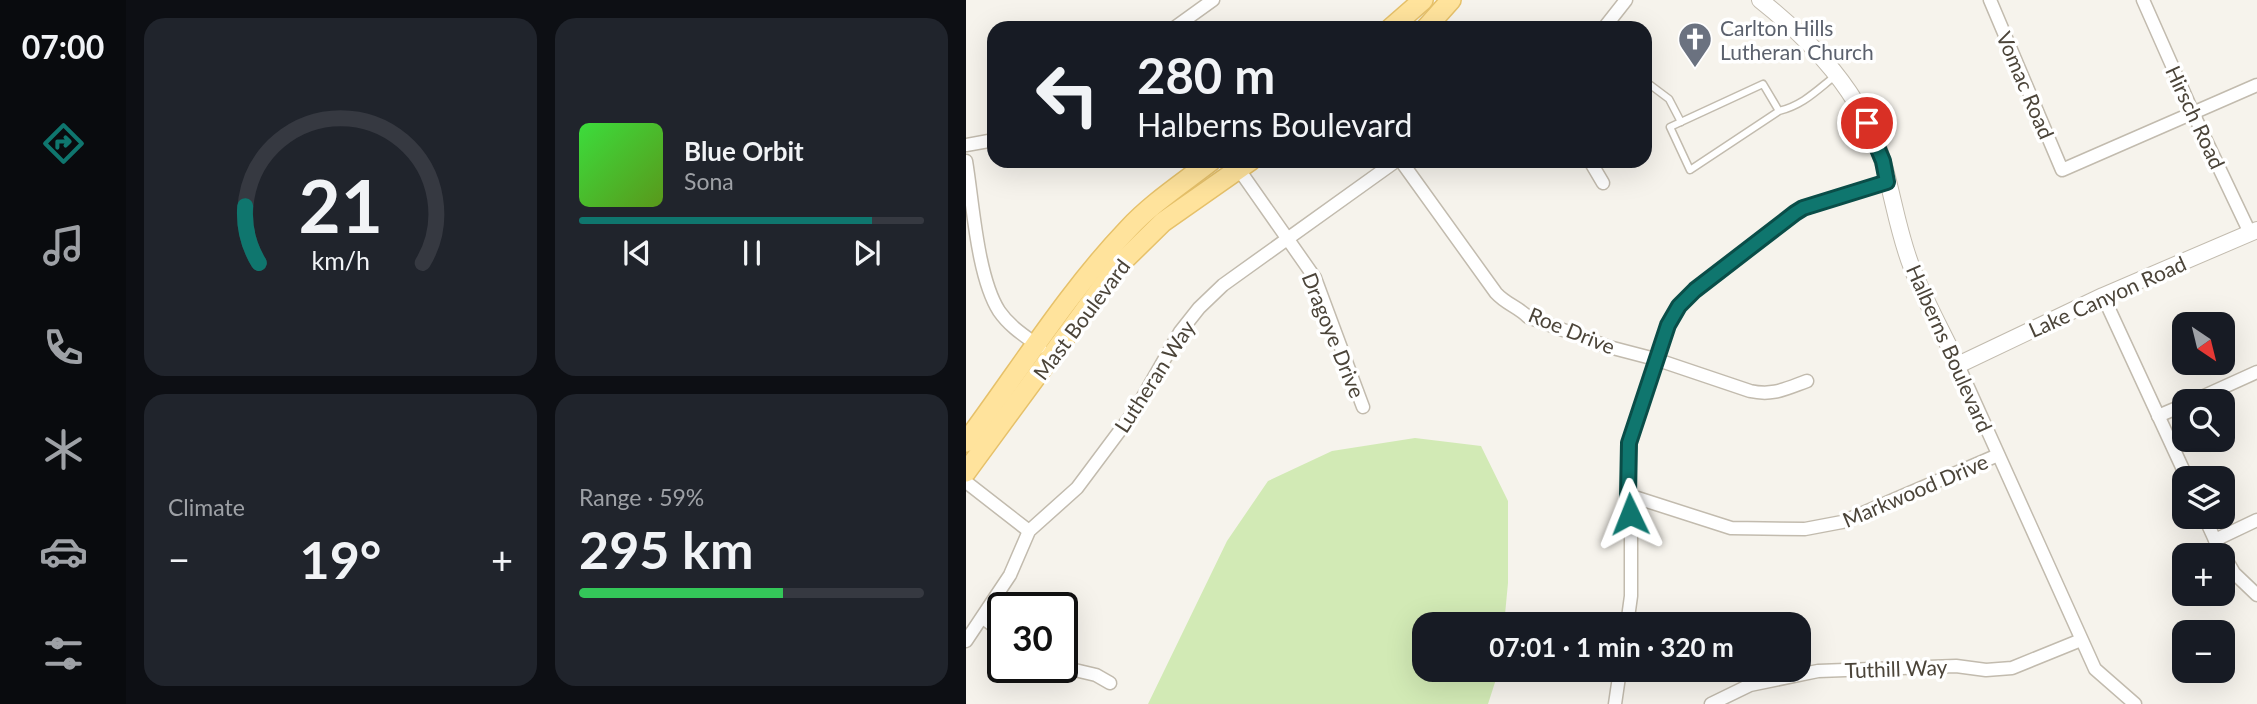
<!DOCTYPE html>
<html lang="en">
<head>
<meta charset="utf-8">
<style>
	body { margin:0; font-family:Lato,sans-serif; background:#20242c; color:#f1f3f6; height:100vh; display:flex; flex-direction:column; font-size:26px; white-space:nowrap }
	* { box-sizing:border-box; margin:0 }
	p { font-size:23px; color:#9ea1a6 }
	.icon { flex:none; width:38px; height:38px; fill:none; stroke:currentColor; stroke-width:2; stroke-linecap:round; stroke-linejoin:round }
	.map { position:relative; flex:1; overflow:hidden }
	.details { display:flex; flex-direction:column; gap:18px; padding:18px; background:#0d0f14; width:840px }
	.details>* { flex:none }
	.guide { position:absolute; left:21px; top:21px; width:665px; height:147px; border-radius:21px; box-shadow:0 7px 28px #0002; background:#171b24; color:#f1f3f6; overflow:hidden }
	.needle { width:46px; rotate:145deg }
	.controls { position:absolute; left:1206px; top:312px; display:grid; gap:14px }
	.controls a { display:grid; place-items:center; width:63px; height:63px; border-radius:14px; background:#171b24; box-shadow:0 7px 28px #0002; font-size:35px }
	.speed { position:absolute; left:21px; top:592px; display:flex; gap:14px; font-size:35px; font-weight:700; text-align:center }
	.speed>* { display:grid; place-content:center; width:91px; height:91px; border-radius:50%; background:#171b24; box-shadow:0 7px 28px #0002; line-height:1 }
	.speed .limit { border:4px solid #111; border-radius:10px; background:#fff; color:#111 }
	.pin { position:absolute; display:grid; place-items:center; width:60px; height:60px; color:#fff; margin:-30px; border:4px solid #fff; border-radius:50%; box-shadow:0 2px 7px #0007 }
	.me { position:absolute; width:77px; margin:-38px; rotate:358deg; stroke-linejoin:round; filter:drop-shadow(0 0 5px #0008) }
	.turn { display:flex; align-items:center; gap:24px; height:147px; padding:0 35px; font-size:32px }
	.turn .icon { width:91px; height:91px; stroke-width:2.5 }
	.turn b { display:block; font-size:49px; line-height:60px }
	.big { font-size:52px; font-weight:700; line-height:1.1 }
	.details .tile { flex:1; display:flex; flex-direction:column; justify-content:center; gap:10px; min-width:0; padding:0 24px; border-radius:21px; background:#20242c }
	.details .dial { align-items:center; gap:0 }
	.dial svg { height:182px; overflow:visible; fill:none; stroke:#363941; stroke-width:7; stroke-linecap:round; text-anchor:middle }
	.dial text { fill:#f1f3f6; stroke:none }
	.song { display:flex; align-items:center; gap:21px }
	.cover { width:84px; height:84px; border-radius:10px; background:linear-gradient(135deg,hsl(120 70% 55%),hsl(90 70% 35%)) }
	.played { height:7px; border-radius:4px; background:linear-gradient(90deg,#0f766e 85%,#363941 85%) }
	.keys { display:flex; justify-content:space-around; direction:ltr }
	.heat { display:flex; justify-content:space-between; align-items:center; font-size:38px; direction:ltr }
	.charge { height:10px; border-radius:5px; background:linear-gradient(90deg,#34c759 59%,#363941 0) }
	.details .tiles { flex:1; display:grid; gap:18px; grid-template-columns:repeat(2,1fr) }
	.trip { position:absolute; left:446px; top:612px; width:399px; height:70px; border-radius:21px; background:#171b24; box-shadow:0 7px 28px #0002; font-weight:700; line-height:70px; text-align:center }
	main { display:flex; flex:1; min-height:0 }
	.menu { display:flex; flex-direction:column; width:126px; justify-content:space-around; align-items:center; background:#090b0e; color:#9ea1a6 }
	.menu .icon { width:49px; height:49px }
	.menu .active { color:#0f766e }
	.menu b { font-size:32px; color:#f1f3f6 }
	.map>svg:first-child { display:block }
	.green { fill:#d2eab5 }
	.lines { fill:none; stroke-linecap:round; stroke-linejoin:round }
	.service-casing { stroke:#c2bbae; stroke-width:9 }
	.minor-casing { stroke:#c2bbae; stroke-width:15 }
	.tertiary-casing { stroke:#c2bbae; stroke-width:18 }
	.primary-casing { stroke:#e6c16a; stroke-width:22 }
	.service { stroke:#fff; stroke-width:6 }
	.minor { stroke:#fff; stroke-width:12 }
	.tertiary { stroke:#fff; stroke-width:16 }
	.primary { stroke:#ffe39c; stroke-width:19 }
	.route-casing { stroke:#0a4d48; stroke-width:18 }
	.route { stroke:#0f766e; stroke-width:12 }
	.labels { text-anchor:middle; dominant-baseline:central; stroke-width:7; stroke-linejoin:round; paint-order:stroke }
	.worship-label { font-size:21px; fill:#5b616d; stroke:#fff; text-anchor:start }
	.street-label { font-size:21px; fill:#4b4439; stroke:#fff }
</style>
</head>
<body>
<main>
<nav class="menu">
<b>07:00</b>
<svg class="icon active" aria-label="directions" viewBox="0 0 24 24"><path d="M12 3l9 9-9 9-9-9zM9 14v-3h6M13 9l2 2-2 2"/></svg>
<svg class="icon" aria-label="music" viewBox="0 0 24 24"><path d="M9 18V5l10-2v13"/><circle cx="6" cy="18" r="3"/><circle cx="16" cy="16" r="3"/></svg>
<svg class="icon" aria-label="phone" viewBox="0 0 24 24"><path d="M5 4h4l2 5-3 2q2 4 5 5l2-3 5 2v4C11 20 4 13 5 4z"/></svg>
<svg class="icon" aria-label="climate" viewBox="0 0 24 24"><path d="M12 3v18M4 7l16 10M4 17L20 7"/></svg>
<svg class="icon" aria-label="car" viewBox="0 0 24 24"><path d="M5 17H2v-5l4-1 3-4h7l3 4 3 1v5h-3M9 17h6M6 11h13"/><circle cx="7" cy="17" r="2"/><circle cx="17" cy="17" r="2"/></svg>
<svg class="icon" aria-label="filters" viewBox="0 0 24 24"><path d="M4 7h16M4 17h16"/><circle cx="9" cy="7" r="2"/><circle cx="15" cy="17" r="2"/></svg>
</nav>
<section class="details">
<div class="tiles">
<div class="tile dial"><svg viewBox="0 0 100 80">
<path d="M14 69A42 42 0 1 1 86 69"/>
<path d="M14 69A42 42 0 0 1 8 44" stroke="#0f766e"/>
<text x="50" y="56" font-size="32" font-weight="700">21</text>
<text x="50" y="72" font-size="11">km/h</text>
</svg></div>
<div class="tile">
<div class="song"><i class="cover"></i><div><b>Blue Orbit</b><p>Sona</p></div></div>
<div class="played"></div>
<div class="keys"><svg class="icon" aria-label="previous" viewBox="0 0 24 24"><path d="M18 5L8 12l10 7zM5 5v14"/></svg><svg class="icon" aria-label="pause" viewBox="0 0 24 24"><path d="M8 5v14M16 5v14"/></svg><svg class="icon" aria-label="next" viewBox="0 0 24 24"><path d="M6 5l10 7-10 7zM19 5v14"/></svg></div>
</div>
<div class="tile"><p>Climate</p>
<div class="heat"><a>−</a><b class="big">19°</b><a>+</a></div>
</div>
<div class="tile"><p>Range · 59%</p><b class="big">295 km</b><div class="charge"></div></div>
</div>
</section>
<div class="map">
<svg width="1291" height="704" viewBox="0 0 1291 704">
	<rect width="100%" height="100%" fill="#f6f3ec"/>
	<path class="green" d="M 449,438 L 515,446 L 542,501 L 542,583 L 538,625 L 458,625 L 458,670 L 533,670 L 522,704 L 182,704 L 261,541 L 302,481 L 366,451 Z"/>
	<g class="lines">
		<g class="service-casing">
			<g id="service">
				<path d="M 679,81 L 703,99 L 715,122"/>
				<path d="M 813,111 L 797,84 L 704,127 L 724,170 L 813,111 C 837,105 850,91 869,76"/>
			</g>
		</g>
		<g class="minor-casing">
			<g id="minor">
				<path d="M 1024,0 L 1096,170 L 1291,85"/>
				<path d="M 1177,0 L 1227,113 L 1284,233"/>
				<path d="M 208,28 L 247,0"/>
				<path d="M 638,28 L 660,0"/>
				<path d="M 0,145 L 28,140"/>
				<path d="M 0,161 C 7,203 11,276 33,311 C 44,327 59,336 74,347"/>
				<path d="M 267,161 L 349,278 L 397,407"/>
				<path d="M 435,161 L 530,293 C 540,304 552,307 562,317 L 643,347 L 689,359 L 784,391 C 807,396 819,389 841,381"/>
				<path d="M 624,161 L 637,183"/>
				<path d="M 1137,296 L 1221,478"/>
				<path d="M 992,365 L 1129,669 L 1169,704"/>
				<path d="M 1227,401 L 1291,372"/>
				<path d="M 1192,416 L 1218,405"/>
				<path d="M 0,482 L 63,531"/>
				<path d="M 662,495 L 765,528 L 839,529 L 876,522 L 1032,455"/>
				<path d="M 1238,516 L 1249,540 L 1268,573 L 1291,595"/>
				<path d="M 1249,540 L 1291,520"/>
				<path d="M 17,618 L 37,633"/>
				<path d="M 661,625 L 665,596 L 665,534 L 662,495 L 663,443 L 702,325 L 713,306 L 729,290 L 829,213 L 837,208 L 921,182"/>
				<path d="M 0,641 L 44,575 L 63,531 L 111,488 L 170,409 L 214,332 L 233,308 L 257,285 L 430,161"/>
				<path d="M 96,667 L 130,675 L 144,683"/>
				<path d="M 649,704 L 654,670"/>
				<path d="M 745,704 L 784,685 L 852,671 L 990,666 L 1020,670 L 1046,668 L 1115,640"/>
			</g>
		</g>
		<g class="tertiary-casing">
			<path id="tertiary" d="M 794,0 C 847,42 895,93 916,159 C 927,195 932,233 946,268 C 959,301 977,333 992,365 L 1137,296 L 1291,230"/>
		</g>
		<g class="primary-casing">
			<g id="primary">
				<path d="M 425,28 L 457,0"/>
				<path d="M 460,28 L 485,0"/>
				<path d="M 0,442 C 53,371 101,293 162,229 C 186,203 217,183 245,161"/>
				<path d="M 0,472 L 150,268 L 197,222 L 284,161"/>
			</g>
		</g>
		<use href="#service" class="service"/>
		<use href="#minor" class="minor"/>
		<use href="#tertiary" class="tertiary"/>
		<use href="#primary" class="primary"/>
	</g>
	<g class="lines">
		<g class="route-casing">
			<path id="route" d="M 664,514 L 662,495 L 663,443 L 702,325 L 713,306 L 729,290 L 829,213 L 837,208 L 921,182 L 917,161 L 901,123"/>
		</g>
		<use href="#route" class="route"/>
	</g>
	<defs>
		<g id="church-pin" transform="scale(1.75)"><path d="M0 17L-7.5 6A9.5 9.5 0 1 1 7.5 6Z" fill="#6b7280" stroke="#fff"/><path d="M-1.2-6h2.4v3.5h3.3v2.4h-3.3V6h-2.4V-.1h-3.3v-2.4h3.3Z" fill="#fff"/></g>
	</defs>
	<g fill-rule="evenodd">
		<use href="#church-pin" x="729" y="39"/>
	</g>
	<g class="labels">
		<g class="worship-label">
			<text x="754" y="27">Carlton Hills<tspan x="754" dy="24">Lutheran Church</tspan></text>
		</g>
		<g class="street-label">
			<text transform="translate(1060 85) rotate(67)">Vomac Road</text>
			<text transform="translate(1230 117) rotate(65)">Hirsch Road</text>
			<text transform="translate(1141 296) rotate(-24)">Lake Canyon Road</text>
			<text transform="translate(115 319) rotate(-53)">Mast Boulevard</text>
			<text transform="translate(606 330) rotate(22)">Roe Drive</text>
			<text transform="translate(368 335) rotate(68)">Dragoye Drive</text>
			<text transform="translate(984 348) rotate(66)">Halberns Boulevard</text>
			<text transform="translate(188 376) rotate(-57)">Lutheran Way</text>
			<text transform="translate(949 490) rotate(-23)">Markwood Drive</text>
			<text transform="translate(930 668) rotate(-2)">Tuthill Way</text>
		</g>
	</g>
</svg>
<div class="controls">
<a><svg class="needle" viewBox="-14 -14 28 28"><path d="M0-13l5 13h-10z" fill="#e53935"/><path d="M0 13l5-13h-10z" fill="#9ea1a6"/></svg></a>
<a><svg class="icon" aria-label="search" viewBox="0 0 24 24"><circle cx="10" cy="10" r="6"/><path d="M15 15l6 6"/></svg></a>
<a><svg class="icon" aria-label="layers" viewBox="0 0 24 24"><path d="M12 4l9 5-9 5-9-5zM3 14l9 5 9-5"/></svg></a>
<a>+</a>
<a>−</a>
</div>
<div class="speed"><div class="limit">30</div></div>
<div class="pin" style="left:901px;top:123px;background:#d93025"><svg class="icon" aria-label="arrive" viewBox="0 0 24 24"><path d="M6 21V4h12l-3 4 3 4H6"/></svg></div>
<svg class="me" style="left:664px;top:514px" viewBox="-20 -20 40 40"><path d="M0-17L14 15 0 8-14 15z" fill="#0f766e" stroke="#fff" stroke-width="4"/></svg>
<div class="trip">07:01 · 1 min · 320 m</div>
<div class="guide">
<div class="turn"><svg class="icon" aria-label="left" viewBox="0 0 24 24"><path d="M17 20v-9H6M10 6l-5 5 5 5"/></svg><div><b>280 m</b>Halberns Boulevard</div></div>
</div>
</div>
</main>
</body>
</html>
